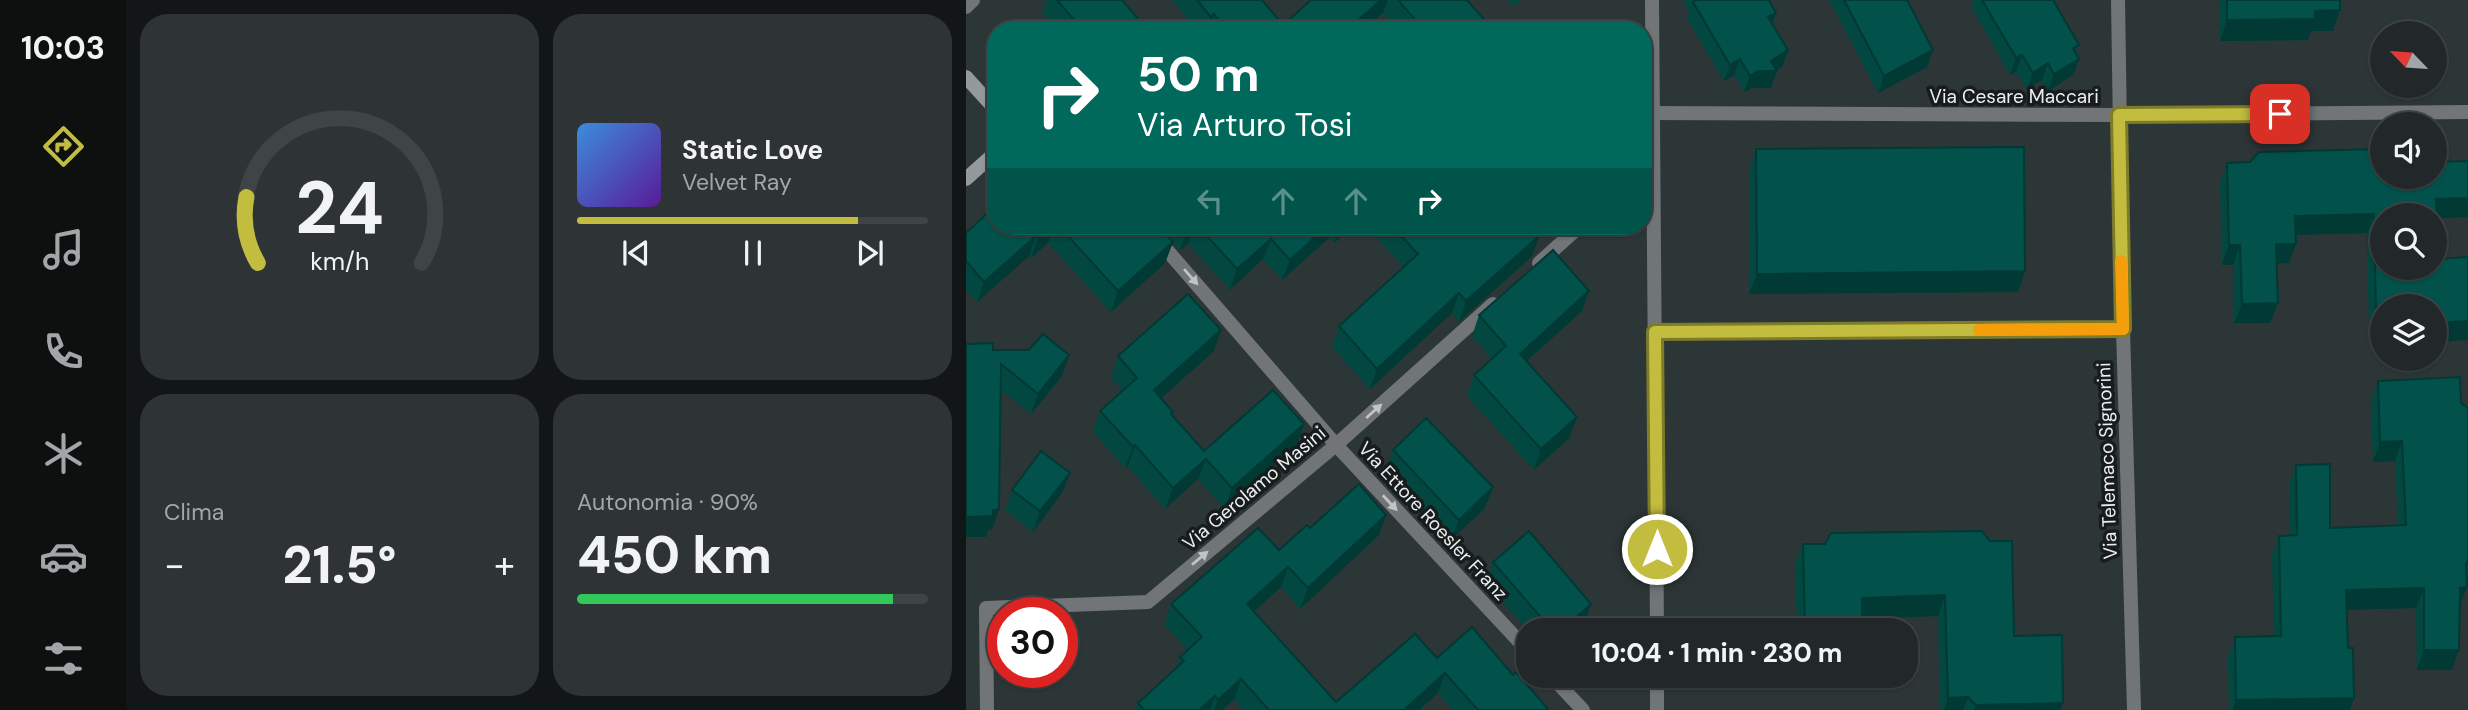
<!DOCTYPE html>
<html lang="it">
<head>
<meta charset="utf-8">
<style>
	body { margin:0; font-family:"DM Sans",sans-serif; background:#2e3435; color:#f1f3f6; height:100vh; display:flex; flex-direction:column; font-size:26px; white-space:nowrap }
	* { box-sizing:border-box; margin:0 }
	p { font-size:23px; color:#a2a6a8 }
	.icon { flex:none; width:38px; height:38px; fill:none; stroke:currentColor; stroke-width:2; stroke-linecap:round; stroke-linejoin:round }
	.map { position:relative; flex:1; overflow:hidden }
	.side { display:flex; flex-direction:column; gap:14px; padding:14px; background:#131617; width:840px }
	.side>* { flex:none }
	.hud { position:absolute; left:21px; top:21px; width:665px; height:214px; border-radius:28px; box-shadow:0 2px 5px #0004,0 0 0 2px #3f4446; background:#00695c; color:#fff; overflow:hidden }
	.needle { width:46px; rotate:295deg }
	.buttons { position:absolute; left:1404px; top:21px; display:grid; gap:14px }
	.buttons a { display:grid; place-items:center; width:77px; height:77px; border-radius:50%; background:#222829; box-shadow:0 2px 5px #0004,0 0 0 2px #3f4446; font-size:35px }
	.speed { position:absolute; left:21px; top:597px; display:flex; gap:14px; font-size:35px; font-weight:700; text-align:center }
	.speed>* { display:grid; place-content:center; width:91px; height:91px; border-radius:50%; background:#222829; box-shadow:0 2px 5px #0004,0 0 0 2px #3f4446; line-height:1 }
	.speed .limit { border:10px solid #d22; background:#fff; color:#111 }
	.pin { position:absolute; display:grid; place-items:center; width:60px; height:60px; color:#fff; margin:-30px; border-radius:14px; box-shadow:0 4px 10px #0006 }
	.me { position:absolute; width:77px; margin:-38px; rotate:0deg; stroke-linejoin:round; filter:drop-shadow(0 0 5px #0008) }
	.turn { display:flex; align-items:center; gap:24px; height:147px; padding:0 35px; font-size:32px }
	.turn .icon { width:91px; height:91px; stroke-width:2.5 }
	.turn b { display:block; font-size:49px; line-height:60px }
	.lanes { display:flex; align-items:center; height:66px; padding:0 35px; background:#0003; justify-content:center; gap:35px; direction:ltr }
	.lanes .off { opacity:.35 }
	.big { font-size:52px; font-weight:800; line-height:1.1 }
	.side .card { flex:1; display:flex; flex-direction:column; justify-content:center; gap:10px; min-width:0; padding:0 24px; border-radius:28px; background:#2e3435 }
	.side .dial { align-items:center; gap:0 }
	.dial svg { height:182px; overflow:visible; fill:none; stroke:#3f4446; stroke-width:7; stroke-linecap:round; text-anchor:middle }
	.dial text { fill:#f1f3f6; stroke:none }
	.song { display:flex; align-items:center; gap:21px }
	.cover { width:84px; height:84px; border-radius:10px; background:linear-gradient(135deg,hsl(210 70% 55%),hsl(270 70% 35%)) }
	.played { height:7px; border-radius:4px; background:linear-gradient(90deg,#c2bd3f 80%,#3f4446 80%) }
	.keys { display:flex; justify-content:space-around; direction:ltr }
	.heat { display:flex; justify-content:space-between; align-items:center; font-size:38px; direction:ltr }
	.charge { height:10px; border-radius:5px; background:linear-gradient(90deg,#34c759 90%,#3f4446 0) }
	.side .tiles { flex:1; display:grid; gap:14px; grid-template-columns:repeat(2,1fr) }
	.trip { position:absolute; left:550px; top:618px; width:402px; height:70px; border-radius:28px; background:#222829; box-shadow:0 2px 5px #0004,0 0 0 2px #3f4446; font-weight:800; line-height:70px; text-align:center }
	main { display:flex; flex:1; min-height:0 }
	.tab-bar { display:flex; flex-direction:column; width:126px; justify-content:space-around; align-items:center; background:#0e1010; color:#a2a6a8 }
	.tab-bar .icon { width:49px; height:49px }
	.tab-bar .active { color:#c2bd3f }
	.tab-bar b { font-size:32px; color:#f1f3f6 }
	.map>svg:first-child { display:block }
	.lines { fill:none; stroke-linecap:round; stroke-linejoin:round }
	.street { stroke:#717577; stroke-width:14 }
	.secondary { stroke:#93999c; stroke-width:14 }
	.wall { fill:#024740 }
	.shaded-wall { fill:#013934 }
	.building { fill:#02524b; stroke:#013934; stroke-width:2; fill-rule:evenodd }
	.oneway { fill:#c0c4c6 }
	.route-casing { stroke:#7e7b29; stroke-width:18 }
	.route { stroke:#c2bd3f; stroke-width:12 }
	.slow { stroke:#f59e0b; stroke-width:12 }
	.labels { text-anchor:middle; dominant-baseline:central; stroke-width:7; stroke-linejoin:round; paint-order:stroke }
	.street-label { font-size:19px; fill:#eaeff0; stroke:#191c1d }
</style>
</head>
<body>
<main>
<nav class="tab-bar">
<b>10:03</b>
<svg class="icon active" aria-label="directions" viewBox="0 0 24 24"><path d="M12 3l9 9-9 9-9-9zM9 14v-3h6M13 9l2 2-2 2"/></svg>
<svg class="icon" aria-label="music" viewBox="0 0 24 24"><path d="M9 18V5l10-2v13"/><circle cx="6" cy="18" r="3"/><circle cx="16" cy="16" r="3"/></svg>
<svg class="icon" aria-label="phone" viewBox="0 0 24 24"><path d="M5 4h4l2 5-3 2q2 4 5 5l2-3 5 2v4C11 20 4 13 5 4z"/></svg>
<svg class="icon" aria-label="climate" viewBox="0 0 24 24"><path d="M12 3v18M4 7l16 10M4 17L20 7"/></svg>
<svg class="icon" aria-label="car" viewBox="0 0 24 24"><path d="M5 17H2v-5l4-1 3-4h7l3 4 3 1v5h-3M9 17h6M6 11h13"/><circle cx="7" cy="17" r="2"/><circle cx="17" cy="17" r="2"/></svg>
<svg class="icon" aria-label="filters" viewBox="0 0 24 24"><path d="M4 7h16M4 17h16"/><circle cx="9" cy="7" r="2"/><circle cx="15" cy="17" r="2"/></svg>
</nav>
<section class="side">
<div class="tiles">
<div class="card dial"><svg viewBox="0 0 100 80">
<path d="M14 69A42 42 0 1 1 86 69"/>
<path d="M14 69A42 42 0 0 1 9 40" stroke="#c2bd3f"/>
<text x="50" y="56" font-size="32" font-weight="700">24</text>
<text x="50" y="72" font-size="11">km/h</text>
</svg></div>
<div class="card">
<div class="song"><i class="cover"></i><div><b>Static Love</b><p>Velvet Ray</p></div></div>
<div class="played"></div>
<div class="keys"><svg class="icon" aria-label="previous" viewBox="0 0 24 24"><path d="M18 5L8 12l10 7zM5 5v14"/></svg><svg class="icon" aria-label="pause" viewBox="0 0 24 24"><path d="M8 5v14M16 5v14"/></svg><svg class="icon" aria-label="next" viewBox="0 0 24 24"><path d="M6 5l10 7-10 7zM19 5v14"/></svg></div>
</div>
<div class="card"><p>Clima</p>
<div class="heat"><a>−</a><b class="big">21.5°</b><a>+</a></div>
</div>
<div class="card"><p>Autonomia · 90%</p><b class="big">450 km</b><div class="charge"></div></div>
</div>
</section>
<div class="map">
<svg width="1502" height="710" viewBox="0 0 1502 710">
	<rect width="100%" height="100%" fill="#2d3637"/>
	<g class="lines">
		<g class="street">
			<path d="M 686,0 L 691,630"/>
			<path d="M 1152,0 L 1157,329 L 1168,710"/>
			<path d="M 0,7 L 7,0"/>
			<path d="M 677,113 L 1153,115 L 1502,112"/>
			<path d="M 180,226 L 370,445 L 562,651"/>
			<path d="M 573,263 L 614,226"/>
			<path d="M 689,333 L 1157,329"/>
			<path d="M 585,676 L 617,710"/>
			<path d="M 691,676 L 691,710"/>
			<path d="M 21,710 L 20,608 L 182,602 L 370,445 L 527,304"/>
		</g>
		<g class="secondary">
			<path d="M 0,77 L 30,110"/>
			<path d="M 0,179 L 30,152"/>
		</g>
	</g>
	<g class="wall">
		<path d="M 81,0 L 156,0 L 182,30 L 92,30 L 76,12 Z"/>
		<path d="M 206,0 L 296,0 L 317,25 L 345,0 L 501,0 L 524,26 L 522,30 L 432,30 L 417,13 L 397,30 L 231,30 Z"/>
		<path d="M 542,0 L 554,0 L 547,6 Z"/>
		<path d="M 717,0 L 803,0 L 810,13 L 806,24 L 822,50 L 816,67 L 810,70 L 805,88 L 786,88 L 778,92 L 768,75 L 758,81 L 721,19 L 723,11 Z"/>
		<path d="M 863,0 L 941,0 L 961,67 L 912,93 Z"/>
		<path d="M 1008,0 L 1087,0 L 1113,45 L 1110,52 L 1113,59 L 1107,75 L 1082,91 L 1076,80 L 1061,89 L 1050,72 L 1044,75 L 1005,7 Z"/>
		<path d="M 1253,0 L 1374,0 L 1367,31 L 1345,31 L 1342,40 L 1254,41 Z"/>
		<path d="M 790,149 L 1059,271 L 1052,292 L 783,294 L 783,170 Z"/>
		<path d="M 1502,161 L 1502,217 L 1471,218 L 1468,306 L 1416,306 L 1416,335 L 1403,335 L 1401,233 L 1330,235 L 1323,263 L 1311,264 L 1312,303 L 1304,323 L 1268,323 L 1267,265 L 1256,265 L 1254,182 L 1261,163 L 1416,177 L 1469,162 Z"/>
		<path d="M 30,226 L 192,226 L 207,242 L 199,263 L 145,312 L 82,243 L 65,258 L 63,256 L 11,302 L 0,290 L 0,233 Z"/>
		<path d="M 193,226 L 295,226 L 296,227 L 297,226 L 387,226 L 368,243 L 363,238 L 316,280 L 297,259 L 264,290 L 222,244 L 214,250 Z"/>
		<path d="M 400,226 L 581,226 L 572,233 L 566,256 L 493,322 L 486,313 L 404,389 L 366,347 L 373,326 L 437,267 Z"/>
		<path d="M 623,291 L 616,311 L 561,361 L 611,417 L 603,438 L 568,470 L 501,396 L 508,375 L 526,359 L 506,336 L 513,315 Z"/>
		<path d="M 27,350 L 103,355 L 96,376 L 65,414 L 35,390 L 26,530 L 22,530 L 20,537 Z"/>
		<path d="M 248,351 L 195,398 L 206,416 L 238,451 L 338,424 L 331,445 L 259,509 L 232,479 L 199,509 L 162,466 L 159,468 L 127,432 L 134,411 L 157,390 L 145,377 L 152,356 Z"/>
		<path d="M 1412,381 L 1495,403 L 1502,408 L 1502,566 L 1494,607 L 1486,670 L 1451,670 L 1450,608 L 1381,610 L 1384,710 L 1263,710 L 1262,657 L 1269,637 L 1308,637 L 1306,555 L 1313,536 L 1323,535 L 1323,485 L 1330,465 L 1364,528 L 1432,525 L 1429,461 L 1407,462 L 1405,401 Z"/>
		<path d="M 427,450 L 527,487 L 519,508 L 485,540 L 419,471 Z"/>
		<path d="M 104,473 L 96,493 L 67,532 L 39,510 L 46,490 Z"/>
		<path d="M 420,515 L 413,535 L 334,609 L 315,587 L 288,612 L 370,702 L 471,658 L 547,675 L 582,710 L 486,710 L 472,693 L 453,710 L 277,710 L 268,700 L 256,710 L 169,710 L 172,703 L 210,668 L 214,657 L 221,650 L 198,624 L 205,604 L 313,550 L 344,528 Z"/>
		<path d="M 1016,531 L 1048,636 L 1095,710 L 974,710 L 972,616 L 896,618 L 896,625 L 894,630 L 831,630 L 829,565 L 837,544 L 859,544 Z"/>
		<path d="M 527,562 L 618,625 L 612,630 L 562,630 L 562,631 L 520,583 Z"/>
	</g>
	<g class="shaded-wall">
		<path d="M 415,0 L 422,0 L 417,13 L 397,30 L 381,30 Z"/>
		<path d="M 1374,10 L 1367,31 L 1345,31 L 1342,40 L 1254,41 L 1261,20 L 1349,11 Z"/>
		<path d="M 810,13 L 804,29 L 802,17 Z"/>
		<path d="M 248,14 L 242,30 L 240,30 L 245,17 Z"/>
		<path d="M 822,50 L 816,67 L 809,71 L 811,71 L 805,88 L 786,88 L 778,92 L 784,76 Z"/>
		<path d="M 967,50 L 961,67 L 912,93 L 918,76 Z"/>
		<path d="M 1056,55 L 1050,72 L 1044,75 L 1050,58 Z"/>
		<path d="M 774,59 L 768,75 L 758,81 L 764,65 Z"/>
		<path d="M 1113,59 L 1107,75 L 1082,91 L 1088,74 Z"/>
		<path d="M 1082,63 L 1076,80 L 1061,89 L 1067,73 Z"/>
		<path d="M 1502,198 L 1502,217 L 1468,218 L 1470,199 Z"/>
		<path d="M 1408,214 L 1401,233 L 1322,235 L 1329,216 Z"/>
		<path d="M 86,226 L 89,226 L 82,243 L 65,258 L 72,238 Z"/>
		<path d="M 226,226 L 228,226 L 222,244 L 214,250 L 221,230 Z"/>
		<path d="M 361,226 L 368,226 L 363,238 L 316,280 L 324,260 Z"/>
		<path d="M 374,226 L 387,226 L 368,243 Z"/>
		<path d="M 565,226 L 581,226 L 558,246 Z"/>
		<path d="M 574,235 L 566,256 L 493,322 L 500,301 Z"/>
		<path d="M 70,236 L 63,256 L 11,302 L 18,282 Z"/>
		<path d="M 305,239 L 297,259 L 264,290 L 271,269 Z"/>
		<path d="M 207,242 L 199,263 L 145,312 L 152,291 Z"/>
		<path d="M 1310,244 L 1330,244 L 1323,263 L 1303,264 Z"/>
		<path d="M 1263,245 L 1274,245 L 1267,265 L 1256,265 Z"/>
		<path d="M 1059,271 L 1052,292 L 783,294 L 791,274 Z"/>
		<path d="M 623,291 L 616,311 L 546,374 L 554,354 Z"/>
		<path d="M 493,293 L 486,313 L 404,389 L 411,369 Z"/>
		<path d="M 1312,303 L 1304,323 L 1268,323 L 1276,304 Z"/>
		<path d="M 1410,316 L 1416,316 L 1416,335 L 1403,335 Z"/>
		<path d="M 1502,321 L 1502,340 L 1468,342 L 1468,323 Z"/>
		<path d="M 255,330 L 248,351 L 181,411 L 188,390 Z"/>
		<path d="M 103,355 L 96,376 L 65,414 L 72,394 Z"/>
		<path d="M 611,417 L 603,438 L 568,470 L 575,449 Z"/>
		<path d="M 338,424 L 331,445 L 259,509 L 266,488 Z"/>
		<path d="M 1436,441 L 1429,461 L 1407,462 L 1414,442 Z"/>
		<path d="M 169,445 L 162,466 L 159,468 L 167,447 Z"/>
		<path d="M 240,459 L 232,479 L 199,509 L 207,488 Z"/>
		<path d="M 104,473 L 96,493 L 67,532 L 74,511 Z"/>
		<path d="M 527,487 L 519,508 L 485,540 L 493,520 Z"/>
		<path d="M 33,509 L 26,530 L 22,530 L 20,537 L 0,537 L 0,517 L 27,510 Z"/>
		<path d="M 420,515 L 413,535 L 334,609 L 342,588 Z"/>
		<path d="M 322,567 L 315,587 L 273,624 L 281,604 Z"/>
		<path d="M 1501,587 L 1493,607 L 1494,588 Z"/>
		<path d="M 1458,588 L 1450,608 L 1373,610 L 1380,590 Z"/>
		<path d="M 979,595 L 972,616 L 888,619 L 896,598 Z"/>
		<path d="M 625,604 L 618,625 L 612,630 L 596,630 Z"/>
		<path d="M 896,625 L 894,630 L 837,630 L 839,626 Z"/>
		<path d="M 1458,650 L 1493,650 L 1486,670 L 1451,670 Z"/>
		<path d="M 479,673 L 472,693 L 453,710 L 438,710 Z"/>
		<path d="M 275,679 L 268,700 L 256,710 L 248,710 L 252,700 Z"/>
		<path d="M 249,696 L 244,710 L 233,710 Z"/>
		<path d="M 1002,697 L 997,710 L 978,710 L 982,698 Z"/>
		<path d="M 1388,698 L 1384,710 L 1267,710 L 1270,700 Z"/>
		<path d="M 1097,703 L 1095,710 L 1008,710 L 1010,705 Z"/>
	</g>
	<g class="building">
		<path d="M 91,0 L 156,0 L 182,30 L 117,30 Z"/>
		<path d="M 231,0 L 296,0 L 317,25 L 345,0 L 415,0 L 381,30 L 261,30 L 248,14 L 245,17 Z"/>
		<path d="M 432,0 L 501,0 L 524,26 L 520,30 L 458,30 Z"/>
		<path d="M 730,0 L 803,0 L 810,13 L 802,17 L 822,50 L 805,61 L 811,71 L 792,71 L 784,76 L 774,59 L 764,65 L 727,2 Z"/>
		<path d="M 878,0 L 941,0 L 967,50 L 918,76 Z"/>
		<path d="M 1016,0 L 1087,0 L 1113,45 L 1107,48 L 1113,59 L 1088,74 L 1082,63 L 1067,73 L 1056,55 L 1050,58 Z"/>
		<path d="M 1261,0 L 1374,0 L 1374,10 L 1349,11 L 1349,19 L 1261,20 Z"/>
		<path d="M 1058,147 L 1059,271 L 791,274 L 790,149 Z"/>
		<path d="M 1416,149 L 1416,177 L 1468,177 L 1468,157 L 1469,162 L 1502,161 L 1502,198 L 1470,199 L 1473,259 L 1502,257 L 1502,321 L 1468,323 L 1468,306 L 1416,306 L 1416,316 L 1410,316 L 1408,214 L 1329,216 L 1330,244 L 1310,244 L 1312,303 L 1276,304 L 1274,245 L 1263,245 L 1261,163 L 1284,162 L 1293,152 ZM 1416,215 L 1468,215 L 1468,268 L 1416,268 Z"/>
		<path d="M 30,205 L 30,226 L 86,226 L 72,238 L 70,236 L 18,282 L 0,261 L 0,233 Z"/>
		<path d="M 93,226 L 192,226 L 207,242 L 152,291 Z"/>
		<path d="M 218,226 L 226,226 L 221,230 Z"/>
		<path d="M 232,226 L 295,226 L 296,227 L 297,226 L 361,226 L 324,260 L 305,239 L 271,269 Z"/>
		<path d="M 426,226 L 565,226 L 574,235 L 500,301 L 493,293 L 411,369 L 373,326 L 452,254 Z"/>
		<path d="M 587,250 L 623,291 L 554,354 L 611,417 L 575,449 L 508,375 L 540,346 L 513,315 Z"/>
		<path d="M 222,294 L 255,330 L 188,390 L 207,412 L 205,414 L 238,451 L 307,390 L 338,424 L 266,488 L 240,459 L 207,488 L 169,445 L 167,447 L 134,411 L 171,378 L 152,356 Z"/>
		<path d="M 77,334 L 103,355 L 72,394 L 35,364 L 33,509 L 27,510 L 27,516 L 0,517 L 0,344 L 27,343 L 27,350 L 63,350 Z"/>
		<path d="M 1494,377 L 1495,403 L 1502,408 L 1502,561 L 1500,564 L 1501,587 L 1494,588 L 1493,650 L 1458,650 L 1458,588 L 1380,590 L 1382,648 L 1387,648 L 1388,698 L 1270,700 L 1269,637 L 1315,636 L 1313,536 L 1331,535 L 1330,465 L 1364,464 L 1364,528 L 1440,525 L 1436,441 L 1414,442 L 1412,381 Z"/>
		<path d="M 460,418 L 527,487 L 493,520 L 427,450 Z"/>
		<path d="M 75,451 L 104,473 L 74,511 L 46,490 Z"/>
		<path d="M 393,484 L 420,515 L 342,588 L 322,567 L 281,604 L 370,702 L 449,634 L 471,658 L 506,627 L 547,675 L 550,672 L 582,709 L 581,710 L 512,710 L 479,673 L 438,710 L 303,710 L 275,679 L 252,700 L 249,696 L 233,710 L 178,710 L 172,703 L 218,661 L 214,657 L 236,637 L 205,604 L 292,528 L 313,550 L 341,525 L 344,528 Z"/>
		<path d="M 563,531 L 625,604 L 596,630 L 586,630 L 527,562 Z"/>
		<path d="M 1016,531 L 1024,541 L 1046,541 L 1048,636 L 1096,635 L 1097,703 L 1010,705 L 1002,697 L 982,698 L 979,595 L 896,598 L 896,625 L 839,626 L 837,544 L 859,544 L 865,533 Z"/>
	</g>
	<defs><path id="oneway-solid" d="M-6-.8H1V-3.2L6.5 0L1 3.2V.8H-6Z" transform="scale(1.75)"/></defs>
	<g class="oneway">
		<use href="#oneway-solid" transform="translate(225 277) rotate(49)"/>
		<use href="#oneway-solid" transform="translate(408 411) rotate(-42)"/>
		<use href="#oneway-solid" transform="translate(424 503) rotate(47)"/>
		<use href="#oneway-solid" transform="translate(234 558) rotate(-40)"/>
	</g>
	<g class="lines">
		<g class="route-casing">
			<path id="route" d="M 691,549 L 689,332 L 1157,329 L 1153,115 L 1314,114"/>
		</g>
		<use href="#route" class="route"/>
		<path class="slow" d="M 1013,330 L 1157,329 L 1155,261"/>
	</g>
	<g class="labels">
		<g class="street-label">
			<text x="1048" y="96">Via Cesare Maccari</text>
			<text transform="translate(1141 461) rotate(-92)">Via Telemaco Signorini</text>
			<text transform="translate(288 488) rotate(-40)">Via Gerolamo Masini</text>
			<text transform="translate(467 521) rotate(47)">Via Ettore Roesler Franz</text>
		</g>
	</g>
</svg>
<div class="buttons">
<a><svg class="needle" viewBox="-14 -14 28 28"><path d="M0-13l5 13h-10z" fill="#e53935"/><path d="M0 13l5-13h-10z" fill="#a2a6a8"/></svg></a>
<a><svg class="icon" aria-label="sound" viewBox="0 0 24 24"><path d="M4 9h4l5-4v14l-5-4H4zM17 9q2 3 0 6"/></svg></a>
<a><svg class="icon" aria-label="search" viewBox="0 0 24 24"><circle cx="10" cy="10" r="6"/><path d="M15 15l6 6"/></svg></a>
<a><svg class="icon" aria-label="layers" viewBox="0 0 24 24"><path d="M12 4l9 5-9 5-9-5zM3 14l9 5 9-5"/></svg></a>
</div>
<div class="speed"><div class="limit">30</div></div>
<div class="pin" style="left:1314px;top:114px;background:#d93025"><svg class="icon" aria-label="arrive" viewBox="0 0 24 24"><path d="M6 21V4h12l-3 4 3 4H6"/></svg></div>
<svg class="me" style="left:691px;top:549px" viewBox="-20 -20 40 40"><circle r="17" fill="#c2bd3f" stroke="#fff" stroke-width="3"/><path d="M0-11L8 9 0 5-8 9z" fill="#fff"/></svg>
<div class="trip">10:04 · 1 min · 230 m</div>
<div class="hud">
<div class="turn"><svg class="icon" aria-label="right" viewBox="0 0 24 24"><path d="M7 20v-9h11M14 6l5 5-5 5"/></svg><div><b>50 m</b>Via Arturo Tosi</div></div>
<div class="lanes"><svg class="icon off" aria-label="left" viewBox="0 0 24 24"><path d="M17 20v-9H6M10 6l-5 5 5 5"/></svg><svg class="icon off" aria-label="ahead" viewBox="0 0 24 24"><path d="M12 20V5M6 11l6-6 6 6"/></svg><svg class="icon off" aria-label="ahead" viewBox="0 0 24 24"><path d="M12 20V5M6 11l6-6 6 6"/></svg><svg class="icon" aria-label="right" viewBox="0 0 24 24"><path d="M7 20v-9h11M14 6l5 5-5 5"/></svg></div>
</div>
</div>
</main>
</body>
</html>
